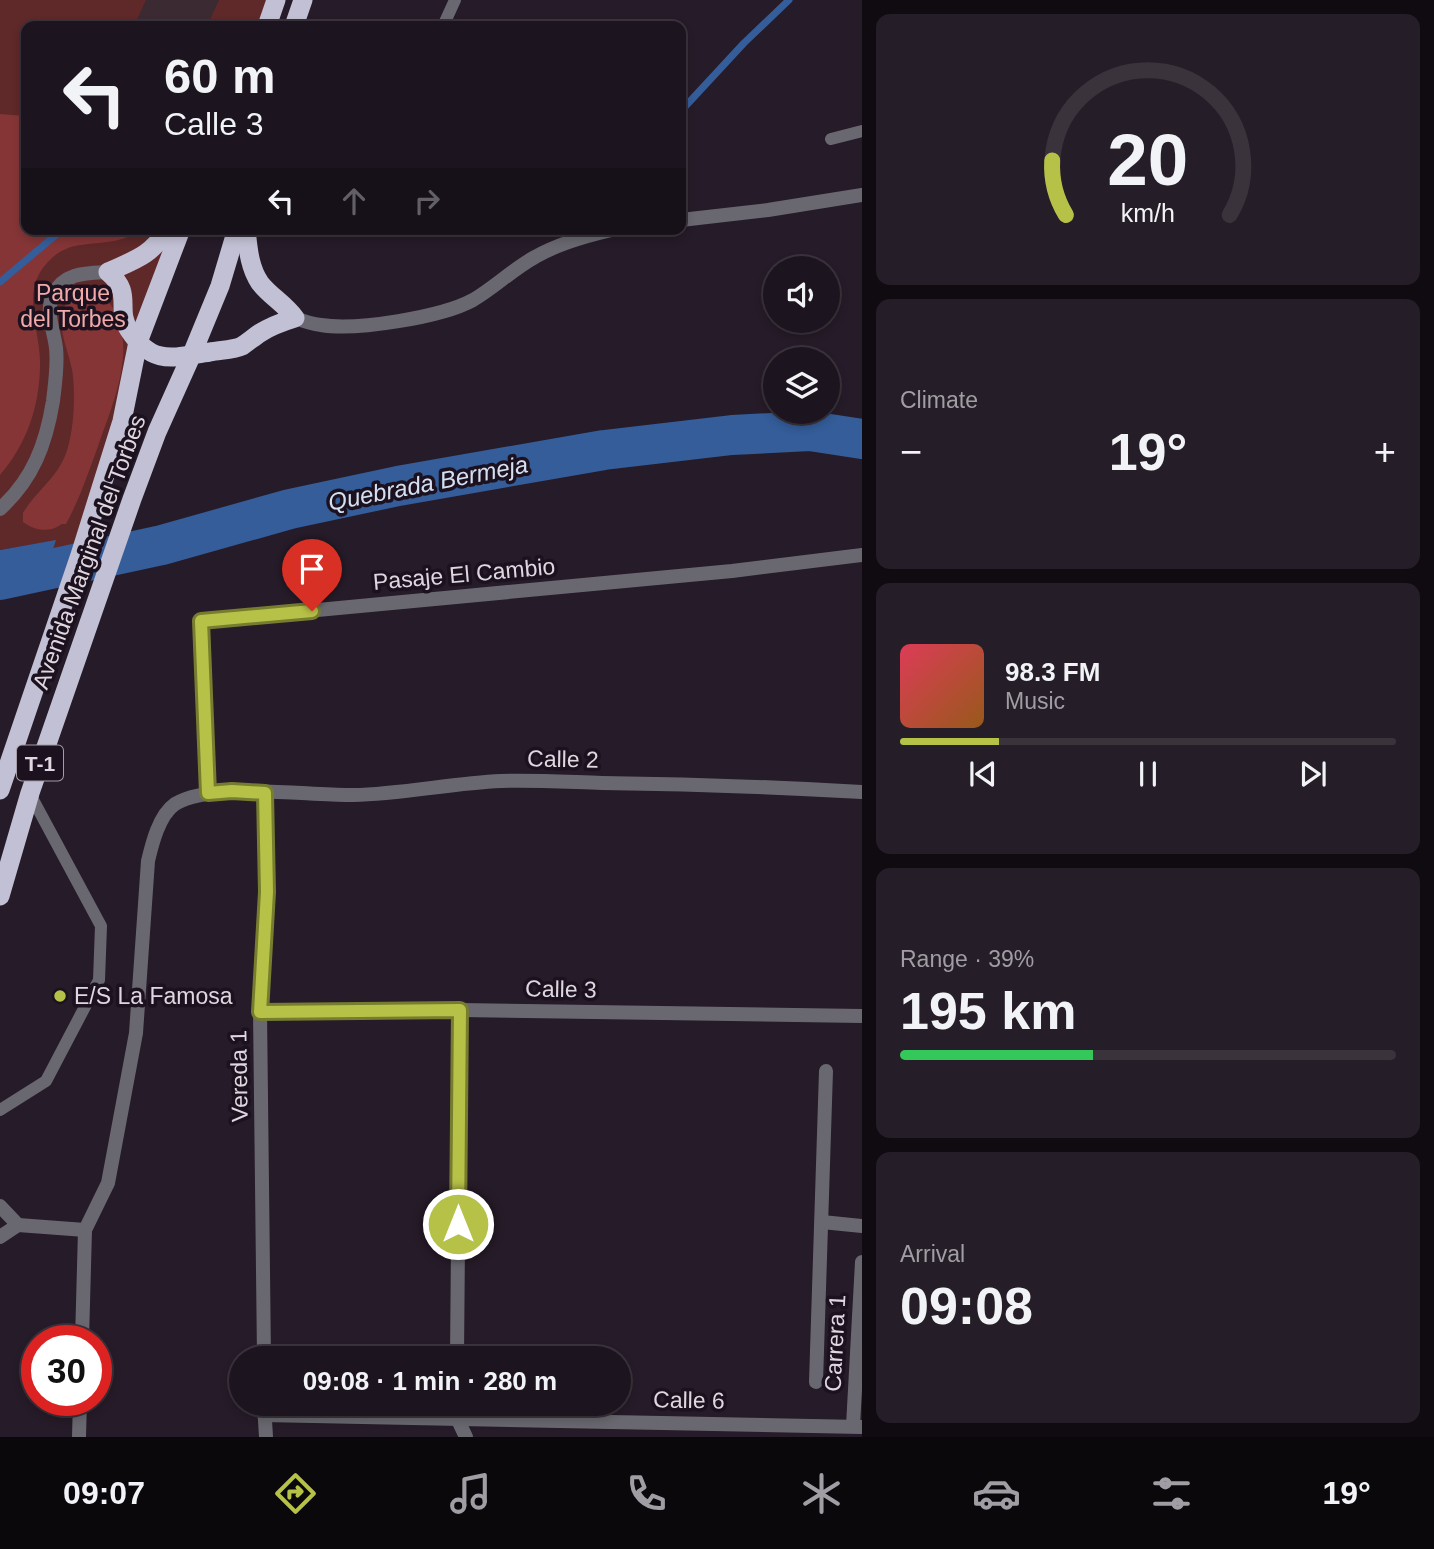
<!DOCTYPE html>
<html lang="en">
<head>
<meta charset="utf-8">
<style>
	body { margin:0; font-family:Arial,sans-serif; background:#251d27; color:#f1f3f6; height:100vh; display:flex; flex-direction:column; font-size:26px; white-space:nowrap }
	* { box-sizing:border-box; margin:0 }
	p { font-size:23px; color:#a09ea4 }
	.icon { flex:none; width:38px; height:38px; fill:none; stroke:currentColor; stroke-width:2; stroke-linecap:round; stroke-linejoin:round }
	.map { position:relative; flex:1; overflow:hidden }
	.details { display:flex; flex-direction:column; gap:14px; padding:14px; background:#0f0b10; width:572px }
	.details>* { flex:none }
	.banner { position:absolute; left:21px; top:21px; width:665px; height:214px; border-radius:14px; box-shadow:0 4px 10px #0003,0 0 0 2px #3a333c; background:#1c141e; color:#f1f3f6; overflow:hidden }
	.controls { position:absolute; left:763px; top:256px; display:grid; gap:14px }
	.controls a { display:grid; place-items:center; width:77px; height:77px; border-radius:50%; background:#1c141e; box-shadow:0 4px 10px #0003,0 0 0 2px #3a333c; font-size:35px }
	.speed { position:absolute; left:21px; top:1325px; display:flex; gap:14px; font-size:35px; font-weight:700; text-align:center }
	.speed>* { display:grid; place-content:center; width:91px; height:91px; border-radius:50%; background:#1c141e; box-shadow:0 4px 10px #0003,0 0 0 2px #3a333c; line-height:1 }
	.speed .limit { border:10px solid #d22; background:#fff; color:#111 }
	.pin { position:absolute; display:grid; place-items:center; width:60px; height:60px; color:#fff; margin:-72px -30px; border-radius:50% 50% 50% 0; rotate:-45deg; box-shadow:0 0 7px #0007 }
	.pin .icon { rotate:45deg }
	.me { position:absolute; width:77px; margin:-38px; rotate:0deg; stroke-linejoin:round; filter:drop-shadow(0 0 5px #0008) }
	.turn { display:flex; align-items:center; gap:24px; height:147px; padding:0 28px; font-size:32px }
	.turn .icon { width:91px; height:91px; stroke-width:2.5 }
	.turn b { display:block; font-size:49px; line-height:60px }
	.lanes { display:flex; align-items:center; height:66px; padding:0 28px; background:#0003; justify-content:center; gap:35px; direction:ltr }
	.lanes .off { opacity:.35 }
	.big { font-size:52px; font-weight:800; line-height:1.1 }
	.details .card { flex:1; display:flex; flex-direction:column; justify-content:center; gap:10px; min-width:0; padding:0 24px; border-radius:14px; background:#251d27 }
	.details .dial { align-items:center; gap:0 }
	.dial svg { height:182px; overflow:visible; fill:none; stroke:#3a333c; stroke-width:7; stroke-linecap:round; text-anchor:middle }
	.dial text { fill:#f1f3f6; stroke:none }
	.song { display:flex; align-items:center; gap:21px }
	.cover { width:84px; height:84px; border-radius:10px; background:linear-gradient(135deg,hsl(350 70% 55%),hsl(30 70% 35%)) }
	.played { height:7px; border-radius:4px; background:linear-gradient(90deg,#b6c148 20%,#3a333c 20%) }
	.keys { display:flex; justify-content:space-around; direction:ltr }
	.heat { display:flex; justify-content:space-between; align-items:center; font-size:38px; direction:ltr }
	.charge { height:10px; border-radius:5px; background:linear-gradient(90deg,#34c759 39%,#3a333c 0) }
	.trip { position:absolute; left:229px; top:1346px; width:402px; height:70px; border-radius:35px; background:#1c141e; box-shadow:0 4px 10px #0003,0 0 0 2px #3a333c; font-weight:800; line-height:70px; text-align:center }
	.menu { display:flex; height:112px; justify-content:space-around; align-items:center; background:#0b080c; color:#a09ea4 }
	.menu .icon { width:49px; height:49px }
	.menu .active { color:#b6c148 }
	.menu b { font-size:32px; color:#f1f3f6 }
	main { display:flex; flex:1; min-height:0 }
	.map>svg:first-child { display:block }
	.green { fill:#5f2829 }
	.forest { fill:#853536 }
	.water { fill:#345d9a }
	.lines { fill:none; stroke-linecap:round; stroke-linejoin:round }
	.stream { stroke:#345d9a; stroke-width:7 }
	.river { stroke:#345d9a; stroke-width:40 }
	.building { fill:#3b2a31 }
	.service { stroke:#696870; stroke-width:12 }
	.minor { stroke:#696870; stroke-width:14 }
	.trunk { stroke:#c2c0d4; stroke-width:19 }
	.route-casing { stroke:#767d2f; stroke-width:18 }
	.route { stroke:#b6c148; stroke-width:12 }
	.poi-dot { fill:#b6c148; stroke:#1c121f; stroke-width:2.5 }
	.labels { text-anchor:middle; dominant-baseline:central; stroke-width:7; stroke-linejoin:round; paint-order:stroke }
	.shield { fill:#1c121f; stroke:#a49ca6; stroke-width:2 }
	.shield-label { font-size:21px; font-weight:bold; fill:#ded7e0 }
	.park-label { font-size:23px; fill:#f1aaa7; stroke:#1c121f }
	.street-label { font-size:23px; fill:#ded7e0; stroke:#1c121f }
	.poi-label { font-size:23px; fill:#ded7e0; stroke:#1c121f; text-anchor:start }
	.water-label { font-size:24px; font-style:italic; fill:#d4e0f2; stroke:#1c121f }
</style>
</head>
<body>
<main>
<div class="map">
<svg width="862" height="1437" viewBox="0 0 862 1437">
	<rect width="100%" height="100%" fill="#261b28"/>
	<path class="green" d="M 0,0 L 276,0 L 267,26 L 26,26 L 26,229 L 181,229 L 75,558 L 49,562 L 55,541 L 0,550 Z"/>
	<g class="forest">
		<path d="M 0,114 L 26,116 L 26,229 L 142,229 C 110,252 78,235 53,257 C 16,289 42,329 40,368 C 39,408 26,445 0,475 Z"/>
		<path d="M 85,291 L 103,295 C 144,338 113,402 97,449 C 88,474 79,500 66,524 L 62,524 C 50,533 35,531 23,522 L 23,513 C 37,489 60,477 68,447 C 74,425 75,399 73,376 C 70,346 42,307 85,291 Z"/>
	</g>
	<path class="water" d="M 56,540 L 41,586 L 0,593 L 0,550 Z"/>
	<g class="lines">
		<g class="stream">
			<path d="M 681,111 L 744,43 L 789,0"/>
			<path d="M 0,282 L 63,229"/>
		</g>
		<path class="river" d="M 0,580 L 162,545 L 290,509 L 398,486 L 604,450 L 732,435 L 810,431 L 862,439"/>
	</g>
	<path class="building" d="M 146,0 L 219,0 L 207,26 L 134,26 Z"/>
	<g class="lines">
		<g class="service">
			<path d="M 440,26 L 444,24 L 455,0"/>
			<path d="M 831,139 L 862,131"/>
			<path d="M 0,1110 L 46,1081 L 99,980 L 101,926 L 30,794"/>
		</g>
		<g class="minor">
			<path d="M 681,220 L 768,210 L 862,195"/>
			<path d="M 295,318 C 303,321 312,324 321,325 C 356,331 442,317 473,300 C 495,287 513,269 535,257 C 559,243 589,235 616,229"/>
			<path d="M 0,509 C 33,479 46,444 53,401 C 55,383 58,366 56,348 C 54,330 45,313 53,295 C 64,272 87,273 108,272"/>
			<path d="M 208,793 L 201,621 L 732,571 L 862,555"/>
			<path d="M 260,1011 L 460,1010 L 862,1016"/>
			<path d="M 0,1206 L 18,1225"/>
			<path d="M 822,1222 L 862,1226"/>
			<path d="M 0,1237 L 18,1225 L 85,1230 L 108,1183 L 136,1033 L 148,861 C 152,844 159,815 175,804 C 212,781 308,796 353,795 C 403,794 452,783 501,781 C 534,780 568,782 602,783 C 689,784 775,787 862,792"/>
			<path d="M 82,1340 L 85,1230"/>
			<path d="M 264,1358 L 260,1011 L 267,892 L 265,793"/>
			<path d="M 457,1358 L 460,1010"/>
			<path d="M 816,1382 L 826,1071"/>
			<path d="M 264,1404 L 266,1437"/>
			<path d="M 457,1404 L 457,1418 L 466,1437"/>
			<path d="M 264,1415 L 862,1427"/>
			<path d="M 853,1426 L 862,1262"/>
			<path d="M 79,1437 L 80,1400"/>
		</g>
		<g class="trunk">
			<path d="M 267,26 L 276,0"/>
			<path d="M 294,26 L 303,0"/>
			<path d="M 168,229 C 150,256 137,259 108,272 C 134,294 115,308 129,330 C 153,367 174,357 210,352 C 220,350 234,350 242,346 C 248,342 254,337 260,333 C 271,326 282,322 295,318 C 285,304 270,296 260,283 C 249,267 248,247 246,229"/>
			<path d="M 0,790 L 80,555 L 122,421 L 138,342 L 181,229"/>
			<path d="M 0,896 L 30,793 L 132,499 L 157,432 L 192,354 L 220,286 L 237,229"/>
		</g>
	</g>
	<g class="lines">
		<g class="route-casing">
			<path id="route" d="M 312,611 L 201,621 L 208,793 L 232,791 L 265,793 L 267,892 L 260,1012 L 460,1010 L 458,1224"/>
		</g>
		<use href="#route" class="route"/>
	</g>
	<circle class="poi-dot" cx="60" cy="996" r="7"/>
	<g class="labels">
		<rect class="shield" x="17" y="745.5" width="46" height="35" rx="5"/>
		<g class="shield-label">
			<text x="40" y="763">T-1</text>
		</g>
		<g class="park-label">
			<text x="73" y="293">Parque<tspan x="73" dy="26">del Torbes</tspan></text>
		</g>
		<g class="street-label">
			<text transform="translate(89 552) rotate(-70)">Avenida Marginal del Torbes</text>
			<text transform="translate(464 574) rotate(-5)">Pasaje El Cambio</text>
			<text transform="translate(563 759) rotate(1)">Calle 2</text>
			<text transform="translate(561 989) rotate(1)">Calle 3</text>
			<text transform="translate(239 1076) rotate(-91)">Vereda 1</text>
			<text transform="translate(835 1343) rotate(-87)">Carrera 1</text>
			<text transform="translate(689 1400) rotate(1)">Calle 6</text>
		</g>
		<g class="poi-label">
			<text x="74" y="996">E/S La Famosa</text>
		</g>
		<g class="water-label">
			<text transform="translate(428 483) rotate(-11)">Quebrada Bermeja</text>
		</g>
	</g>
</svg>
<div class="controls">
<a><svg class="icon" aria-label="sound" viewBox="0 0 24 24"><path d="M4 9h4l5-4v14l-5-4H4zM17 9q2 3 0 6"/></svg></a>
<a><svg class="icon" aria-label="layers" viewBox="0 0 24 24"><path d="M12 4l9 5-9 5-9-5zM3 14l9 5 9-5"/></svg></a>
</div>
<div class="speed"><div class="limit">30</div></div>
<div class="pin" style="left:312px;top:611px;background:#d93025"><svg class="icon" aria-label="arrive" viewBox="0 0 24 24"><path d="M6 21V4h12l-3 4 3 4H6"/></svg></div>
<svg class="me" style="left:458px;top:1224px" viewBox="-20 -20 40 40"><circle r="17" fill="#b6c148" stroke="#fff" stroke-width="3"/><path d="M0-11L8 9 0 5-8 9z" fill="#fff"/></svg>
<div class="trip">09:08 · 1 min · 280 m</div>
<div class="banner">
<div class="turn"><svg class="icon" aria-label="left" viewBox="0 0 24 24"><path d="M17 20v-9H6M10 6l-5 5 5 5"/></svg><div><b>60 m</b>Calle 3</div></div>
<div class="lanes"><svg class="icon" aria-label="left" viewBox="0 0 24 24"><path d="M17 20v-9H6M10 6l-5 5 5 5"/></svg><svg class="icon off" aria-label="ahead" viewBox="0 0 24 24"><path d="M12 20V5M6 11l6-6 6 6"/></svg><svg class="icon off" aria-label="right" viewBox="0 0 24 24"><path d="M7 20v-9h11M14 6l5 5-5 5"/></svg></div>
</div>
</div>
<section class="details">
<div class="card dial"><svg viewBox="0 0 100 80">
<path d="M14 69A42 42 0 1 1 86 69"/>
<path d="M14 69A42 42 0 0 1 8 45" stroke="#b6c148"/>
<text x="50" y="56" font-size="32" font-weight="700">20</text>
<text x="50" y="72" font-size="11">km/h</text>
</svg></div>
<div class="card"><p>Climate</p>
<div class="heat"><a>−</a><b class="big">19°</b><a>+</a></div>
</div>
<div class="card">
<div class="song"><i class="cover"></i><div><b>98.3 FM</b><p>Music</p></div></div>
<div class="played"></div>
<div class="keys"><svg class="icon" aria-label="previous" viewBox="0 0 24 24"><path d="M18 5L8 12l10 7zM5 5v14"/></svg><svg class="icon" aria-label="pause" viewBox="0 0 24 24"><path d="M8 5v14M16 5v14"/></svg><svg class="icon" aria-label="next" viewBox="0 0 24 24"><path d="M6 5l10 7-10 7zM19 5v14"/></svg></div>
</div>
<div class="card"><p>Range · 39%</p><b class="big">195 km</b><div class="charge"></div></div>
<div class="card"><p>Arrival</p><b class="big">09:08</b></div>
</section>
</main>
<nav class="menu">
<b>09:07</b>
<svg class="icon active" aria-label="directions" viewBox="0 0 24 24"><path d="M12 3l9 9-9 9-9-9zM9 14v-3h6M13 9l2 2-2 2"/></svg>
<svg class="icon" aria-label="music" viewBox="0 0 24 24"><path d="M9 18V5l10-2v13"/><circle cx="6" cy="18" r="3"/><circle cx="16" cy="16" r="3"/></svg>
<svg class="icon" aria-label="phone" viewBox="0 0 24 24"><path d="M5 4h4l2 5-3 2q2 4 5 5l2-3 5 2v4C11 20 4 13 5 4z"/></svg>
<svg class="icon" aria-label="climate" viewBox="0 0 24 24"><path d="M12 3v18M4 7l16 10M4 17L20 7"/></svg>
<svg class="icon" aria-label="car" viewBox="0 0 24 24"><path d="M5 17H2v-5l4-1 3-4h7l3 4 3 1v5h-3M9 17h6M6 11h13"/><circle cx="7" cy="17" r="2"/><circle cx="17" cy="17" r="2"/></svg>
<svg class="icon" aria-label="filters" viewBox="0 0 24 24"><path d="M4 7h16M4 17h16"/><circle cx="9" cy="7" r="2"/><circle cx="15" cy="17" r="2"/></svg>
<b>19°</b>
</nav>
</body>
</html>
